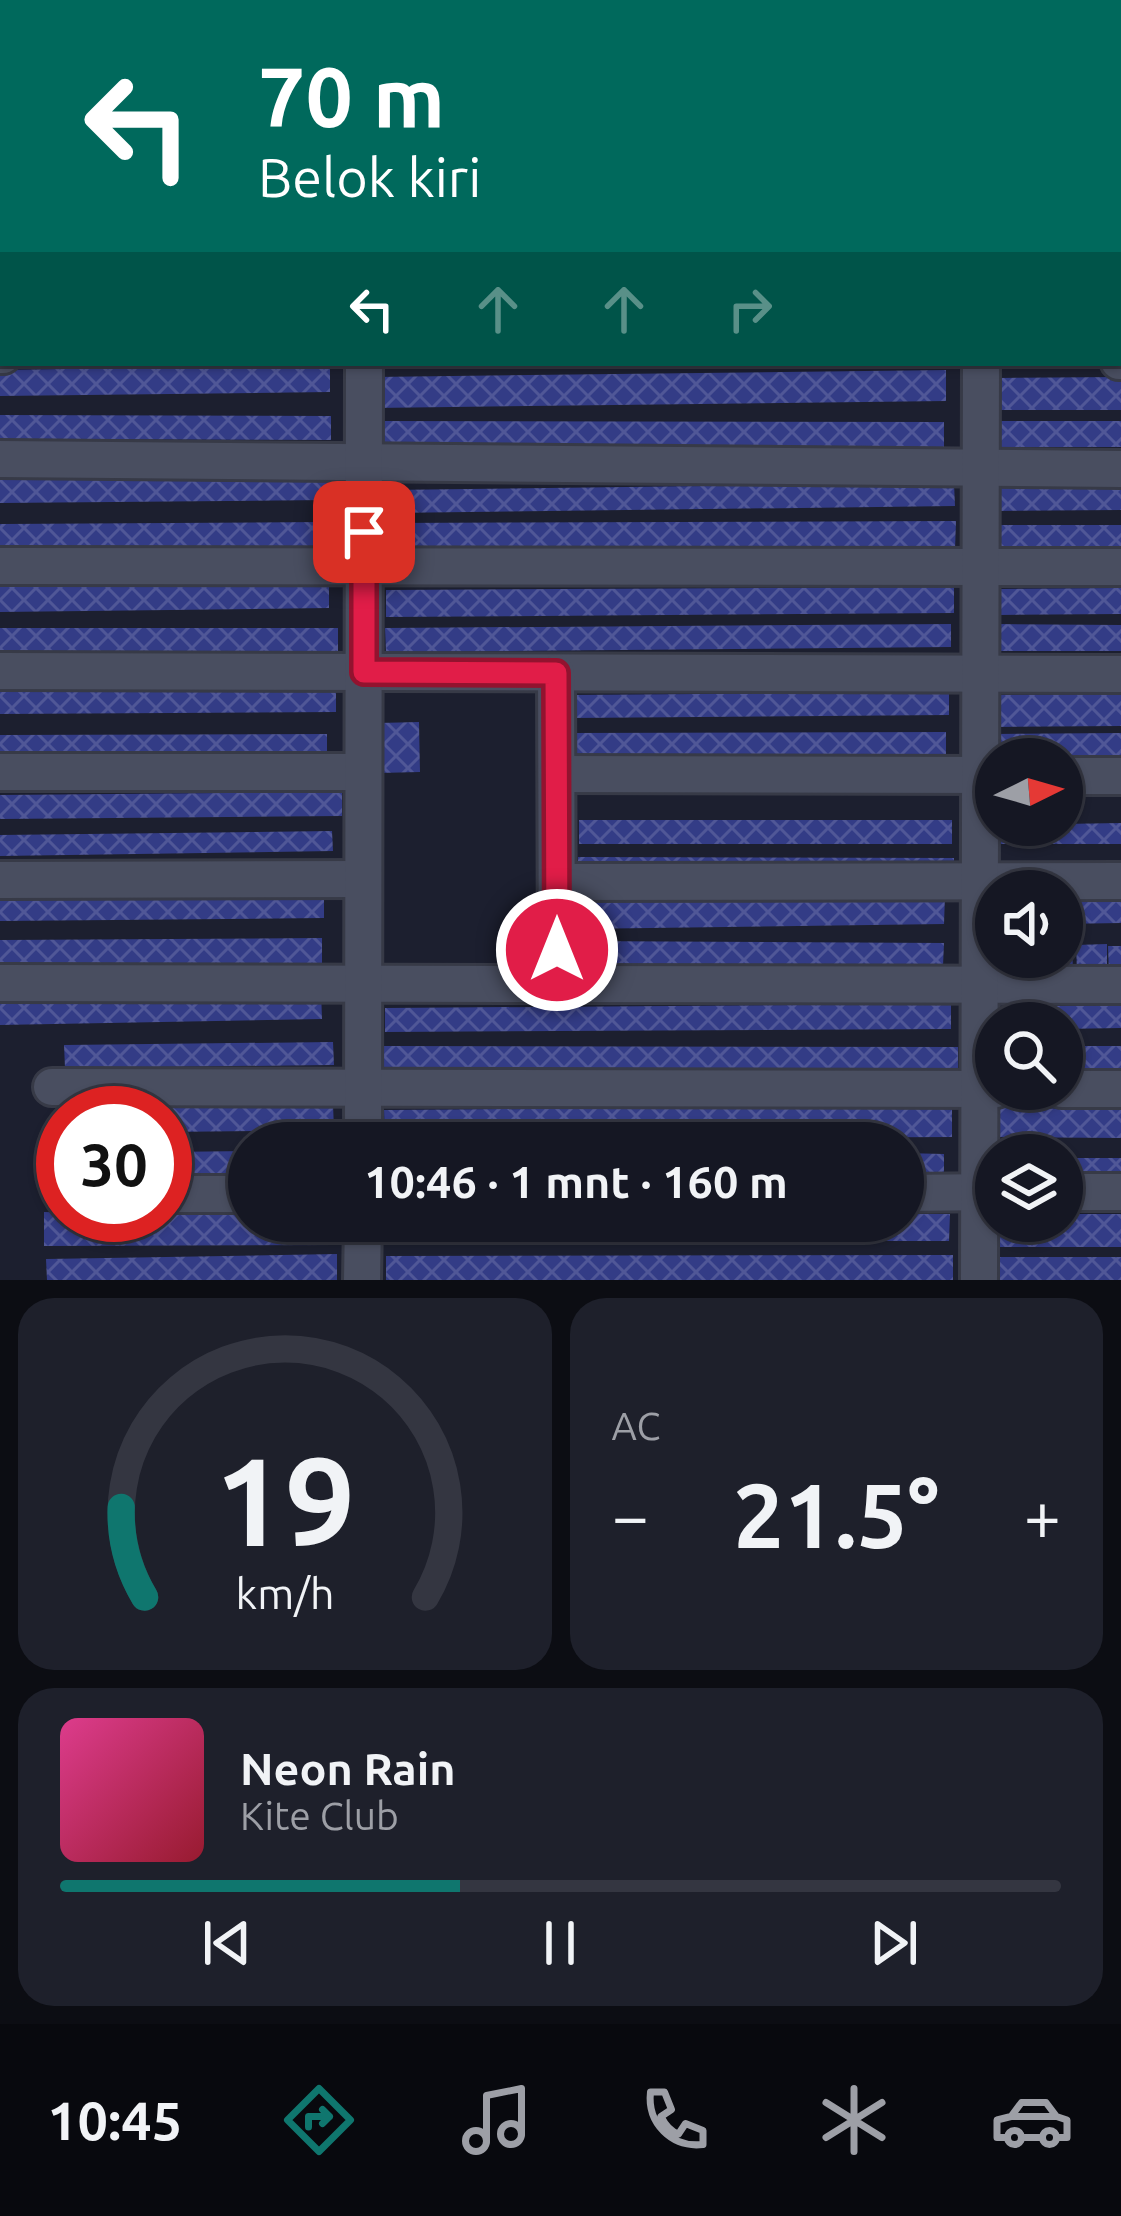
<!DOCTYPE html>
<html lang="id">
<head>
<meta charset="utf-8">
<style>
	body { margin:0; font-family:Ubuntu,sans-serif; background:#1e202b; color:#f1f3f6; height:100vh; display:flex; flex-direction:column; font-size:45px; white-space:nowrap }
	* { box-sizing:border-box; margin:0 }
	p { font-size:39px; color:#9d9fa6 }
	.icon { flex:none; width:66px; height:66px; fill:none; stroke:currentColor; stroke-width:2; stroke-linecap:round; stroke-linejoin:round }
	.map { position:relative; height:1280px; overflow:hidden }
	.sheet { display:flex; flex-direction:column; gap:18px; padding:18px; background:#0c0d13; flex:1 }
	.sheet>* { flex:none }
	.hud { position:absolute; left:0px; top:0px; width:1122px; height:366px; box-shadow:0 3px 9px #0004,0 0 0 3px #343641; background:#00695c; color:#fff; overflow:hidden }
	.needle { width:78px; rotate:85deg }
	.fabs { position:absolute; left:975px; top:738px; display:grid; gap:24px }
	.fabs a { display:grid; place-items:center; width:108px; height:108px; border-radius:50%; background:#151723; box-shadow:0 3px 9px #0004,0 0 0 3px #343641; font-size:60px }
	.speed { position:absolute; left:36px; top:1086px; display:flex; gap:24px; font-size:60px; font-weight:700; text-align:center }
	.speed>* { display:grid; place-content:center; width:156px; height:156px; border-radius:50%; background:#151723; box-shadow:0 3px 9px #0004,0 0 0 3px #343641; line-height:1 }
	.speed .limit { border:18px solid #d22; background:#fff; color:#111 }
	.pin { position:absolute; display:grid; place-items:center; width:102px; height:102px; color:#fff; margin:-51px; border-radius:24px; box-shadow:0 6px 18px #0006 }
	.me { position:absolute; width:132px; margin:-66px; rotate:0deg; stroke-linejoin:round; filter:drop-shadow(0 0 9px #0008) }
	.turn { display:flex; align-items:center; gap:42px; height:252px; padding:0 60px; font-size:54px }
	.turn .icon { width:156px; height:156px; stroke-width:2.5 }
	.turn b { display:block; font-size:84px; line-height:102px }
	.lanes { display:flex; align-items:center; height:114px; padding:0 60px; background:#0003; justify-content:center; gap:60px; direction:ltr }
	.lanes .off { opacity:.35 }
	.big { font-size:90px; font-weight:700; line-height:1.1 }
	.sheet .widget { flex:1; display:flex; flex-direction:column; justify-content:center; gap:18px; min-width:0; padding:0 42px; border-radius:36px; background:#1e202b }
	.sheet .dial { align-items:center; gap:0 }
	.dial svg { height:312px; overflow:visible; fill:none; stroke:#343641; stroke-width:7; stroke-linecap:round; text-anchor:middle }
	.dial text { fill:#f1f3f6; stroke:none }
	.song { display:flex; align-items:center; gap:36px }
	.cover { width:144px; height:144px; border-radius:18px; background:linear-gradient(135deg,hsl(330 70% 55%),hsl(350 70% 35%)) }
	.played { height:12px; border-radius:6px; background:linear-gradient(90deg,#0f766e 40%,#343641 40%) }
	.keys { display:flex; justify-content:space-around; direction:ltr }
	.heat { display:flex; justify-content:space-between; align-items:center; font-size:66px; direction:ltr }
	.sheet .tiles { flex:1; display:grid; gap:18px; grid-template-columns:1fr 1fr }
	.widget:last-child { grid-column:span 2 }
	.trip { position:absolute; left:228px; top:1122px; width:696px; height:120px; border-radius:60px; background:#151723; box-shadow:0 3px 9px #0004,0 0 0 3px #343641; font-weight:700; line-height:120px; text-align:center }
	.tabs { display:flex; height:192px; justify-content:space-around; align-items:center; background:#08090e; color:#9d9fa6 }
	.tabs .icon { width:84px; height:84px }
	.tabs .on { color:#0f766e }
	.tabs b { font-size:54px; color:#f1f3f6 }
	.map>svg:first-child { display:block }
	.building { fill:url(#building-cross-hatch) }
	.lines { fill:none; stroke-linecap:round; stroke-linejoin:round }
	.minor-casing { stroke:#373a47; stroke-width:42 }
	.minor { stroke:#494e60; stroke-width:36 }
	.route-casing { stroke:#92132f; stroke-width:30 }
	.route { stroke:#e11d48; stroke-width:21 }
</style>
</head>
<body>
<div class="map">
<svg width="1121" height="1280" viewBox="0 0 1121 1280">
	<defs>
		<pattern id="building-cross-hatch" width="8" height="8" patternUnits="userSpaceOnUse" patternTransform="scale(3)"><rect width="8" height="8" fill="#333c86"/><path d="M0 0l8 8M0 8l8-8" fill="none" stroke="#505797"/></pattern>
	</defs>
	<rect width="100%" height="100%" fill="#1c1f2f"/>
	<g class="building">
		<path d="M 330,365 L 330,392 L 0,396 L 0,370 Z"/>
		<path d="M 946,370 L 946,401 L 374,408 L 374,377 Z"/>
		<path d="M 1121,377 L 1121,410 L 998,410 L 997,378 Z"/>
		<path d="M 0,415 L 331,416 L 331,440 L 0,439 Z"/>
		<path d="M 377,421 L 944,422 L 944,447 L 377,445 Z"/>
		<rect x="996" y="421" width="125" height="26"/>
		<path d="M 328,476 L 328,500 L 0,503 L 0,479 Z"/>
		<path d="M 954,483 L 955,506 L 388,513 L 388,490 Z"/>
		<path d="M 1121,483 L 1121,510 L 996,511 L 996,484 Z"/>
		<path d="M 956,521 L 955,550 L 387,551 L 387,523 Z"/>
		<path d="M 326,522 L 326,546 L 0,549 L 0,524 Z"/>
		<rect x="989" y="525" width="132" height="24"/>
		<path d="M 329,581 L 329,608 L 0,612 L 0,585 Z"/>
		<path d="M 954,587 L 954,613 L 386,617 L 386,590 Z"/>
		<path d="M 1121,588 L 1121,614 L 999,615 L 999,589 Z"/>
		<path d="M 951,624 L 951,647 L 386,652 L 385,628 Z"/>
		<path d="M 998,624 L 1121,625 L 1121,651 L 998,651 Z"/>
		<path d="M 0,628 L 338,628 L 338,652 L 0,651 Z"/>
		<path d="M 336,679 L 336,712 L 0,714 L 0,681 Z"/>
		<path d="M 949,692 L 949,715 L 571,718 L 571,695 Z"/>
		<path d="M 1121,694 L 1121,726 L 995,727 L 994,695 Z"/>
		<path d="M 419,722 L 420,772 L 379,773 L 378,723 Z"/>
		<path d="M 946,732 L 946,756 L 571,757 L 571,733 Z"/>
		<path d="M 1121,733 L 1121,756 L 995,757 L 994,734 Z"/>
		<path d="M 327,734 L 327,755 L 0,756 L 0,735 Z"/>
		<path d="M 342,792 L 342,816 L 0,819 L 0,795 Z"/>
		<rect x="579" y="820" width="373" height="24"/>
		<path d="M 1121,823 L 1121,844 L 998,844 L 999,825 Z"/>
		<path d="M 332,831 L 333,851 L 0,856 L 0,835 Z"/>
		<path d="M 578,857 L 954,858 L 954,885 L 578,884 Z"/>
		<path d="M 324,892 L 324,918 L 0,921 L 0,894 Z"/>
		<path d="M 945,896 L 944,924 L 574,929 L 573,900 Z"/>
		<path d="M 1121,896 L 1121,923 L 1062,924 L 1062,897 Z"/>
		<path d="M 322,938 L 322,963 L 0,965 L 0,940 Z"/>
		<path d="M 571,941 L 944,943 L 943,966 L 571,964 Z"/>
		<path d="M 1072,942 L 1073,972 L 1049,972 L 1049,957 L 1062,957 L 1062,943 Z"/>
		<path d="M 1107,944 L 1107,973 L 1077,973 L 1076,945 Z"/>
		<path d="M 1108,946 L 1121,946 L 1121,974 L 1109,975 Z"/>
		<path d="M 994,957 L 1022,957 L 1023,975 L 994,976 Z"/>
		<path d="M 1026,957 L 1046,957 L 1046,973 L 1027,973 Z"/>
		<path d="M 321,990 L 322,1019 L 0,1025 L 0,998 Z"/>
		<path d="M 951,1004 L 951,1029 L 385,1032 L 385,1008 Z"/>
		<path d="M 1121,1005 L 1121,1028 L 1062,1029 L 1062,1023 L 996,1023 L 996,1007 Z"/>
		<path d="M 333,1042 L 334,1065 L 65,1068 L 64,1045 Z"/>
		<path d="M 384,1046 L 958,1047 L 958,1072 L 384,1071 Z"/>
		<rect x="1062" y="1046" width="59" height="24"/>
		<path d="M 333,1104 L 334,1130 L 165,1132 L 165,1113 L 70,1113 L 70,1109 Z"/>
		<path d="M 952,1106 L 952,1137 L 385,1140 L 384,1110 Z"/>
		<path d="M 994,1108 L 1121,1109 L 1121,1138 L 993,1137 Z"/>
		<path d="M 249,1151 L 249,1180 L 165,1181 L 165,1152 Z"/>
		<path d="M 903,1153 L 944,1154 L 944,1177 L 903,1177 Z"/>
		<rect x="1062" y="1158" width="59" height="23"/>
		<path d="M 249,1211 L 249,1221 L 337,1221 L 337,1245 L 44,1246 L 44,1212 L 165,1215 L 165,1212 Z"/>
		<path d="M 903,1214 L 950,1214 L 949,1241 L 385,1241 L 385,1221 L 903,1221 Z"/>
		<path d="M 1062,1214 L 1121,1214 L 1121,1247 L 991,1247 L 996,1221 L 1062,1221 Z"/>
		<path d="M 337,1254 L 337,1280 L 47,1280 L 46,1259 Z"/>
		<path d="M 953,1255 L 953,1280 L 386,1280 L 386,1256 Z"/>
		<rect x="992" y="1257" width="129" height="23"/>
	</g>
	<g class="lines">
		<g class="minor-casing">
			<g id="minor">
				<path d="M 365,3 L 365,0"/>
				<path d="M 979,3 L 979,0"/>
				<path d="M 0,98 L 3,98"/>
				<path d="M 1119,101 L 1121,101"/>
				<path d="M 0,147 L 3,147"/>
				<path d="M 1119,154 L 1121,154"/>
				<path d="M 0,253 L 3,253"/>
				<path d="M 1119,256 L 1121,256"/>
				<path d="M 0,355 L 3,355"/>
				<path d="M 1119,361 L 1121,361"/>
				<path d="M 0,459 L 1121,469"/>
				<path d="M 0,566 L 1121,567"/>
				<path d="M 0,671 L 1121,674"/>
				<path d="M 556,673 L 557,984"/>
				<path d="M 0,772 L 363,772"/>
				<path d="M 557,774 L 996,775"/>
				<path d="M 1062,776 L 1121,776"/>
				<path d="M 0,880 L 363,879"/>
				<path d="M 557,882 L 1121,881"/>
				<path d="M 0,983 L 1121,985"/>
				<path d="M 52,1087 L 996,1089"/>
				<path d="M 1062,1089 L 1121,1089"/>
				<path d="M 363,1143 L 364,363"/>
				<path d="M 1062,1192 L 1121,1192"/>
				<path d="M 903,1193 L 996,1192"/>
				<path d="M 165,1194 L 249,1194"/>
				<path d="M 362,1280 L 363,1221"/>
				<path d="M 979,1280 L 981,363"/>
			</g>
		</g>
		<use href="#minor" class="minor"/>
	</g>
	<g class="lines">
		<g class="route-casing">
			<path id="route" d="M 364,532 L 364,672 L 556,673 L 557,950"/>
		</g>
		<use href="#route" class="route"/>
	</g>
</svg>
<div class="fabs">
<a><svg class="needle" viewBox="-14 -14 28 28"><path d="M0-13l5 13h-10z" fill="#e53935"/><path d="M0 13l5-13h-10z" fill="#9d9fa6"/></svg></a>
<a><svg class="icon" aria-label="sound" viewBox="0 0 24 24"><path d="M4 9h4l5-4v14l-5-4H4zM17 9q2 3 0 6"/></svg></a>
<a><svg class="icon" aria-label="search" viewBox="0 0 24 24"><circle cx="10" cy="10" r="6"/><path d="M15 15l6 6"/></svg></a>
<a><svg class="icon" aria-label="layers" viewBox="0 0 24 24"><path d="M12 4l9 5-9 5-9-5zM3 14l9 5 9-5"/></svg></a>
</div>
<div class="speed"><div class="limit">30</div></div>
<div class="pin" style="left:364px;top:532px;background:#d93025"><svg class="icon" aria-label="arrive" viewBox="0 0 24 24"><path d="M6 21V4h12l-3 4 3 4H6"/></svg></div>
<svg class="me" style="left:557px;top:950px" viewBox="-20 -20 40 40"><circle r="17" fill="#e11d48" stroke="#fff" stroke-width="3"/><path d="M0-11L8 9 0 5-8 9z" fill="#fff"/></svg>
<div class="trip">10:46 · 1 mnt · 160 m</div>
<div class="hud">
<div class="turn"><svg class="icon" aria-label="left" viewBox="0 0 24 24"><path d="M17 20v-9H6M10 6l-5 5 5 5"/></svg><div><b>70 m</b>Belok kiri</div></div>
<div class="lanes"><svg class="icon" aria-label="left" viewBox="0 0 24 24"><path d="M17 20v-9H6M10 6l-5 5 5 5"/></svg><svg class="icon off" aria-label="ahead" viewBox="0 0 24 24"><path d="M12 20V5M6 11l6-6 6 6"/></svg><svg class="icon off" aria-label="ahead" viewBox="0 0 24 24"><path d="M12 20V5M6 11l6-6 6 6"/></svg><svg class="icon off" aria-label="right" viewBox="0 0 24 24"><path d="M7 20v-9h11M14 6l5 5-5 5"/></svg></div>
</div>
</div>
<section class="sheet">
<div class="tiles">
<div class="widget dial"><svg viewBox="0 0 100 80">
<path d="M14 69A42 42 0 1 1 86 69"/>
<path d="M14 69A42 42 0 0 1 8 46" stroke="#0f766e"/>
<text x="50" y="56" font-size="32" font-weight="700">19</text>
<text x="50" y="72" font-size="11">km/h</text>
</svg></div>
<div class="widget"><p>AC</p>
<div class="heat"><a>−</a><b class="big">21.5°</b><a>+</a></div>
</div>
<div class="widget">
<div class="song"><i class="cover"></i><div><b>Neon Rain</b><p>Kite Club</p></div></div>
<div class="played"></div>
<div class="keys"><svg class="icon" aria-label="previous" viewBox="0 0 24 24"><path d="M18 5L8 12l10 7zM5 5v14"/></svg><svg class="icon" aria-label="pause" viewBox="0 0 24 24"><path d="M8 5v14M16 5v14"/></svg><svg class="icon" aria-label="next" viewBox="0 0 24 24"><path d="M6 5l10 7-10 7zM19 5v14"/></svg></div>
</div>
</div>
</section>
<nav class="tabs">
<b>10:45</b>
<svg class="icon on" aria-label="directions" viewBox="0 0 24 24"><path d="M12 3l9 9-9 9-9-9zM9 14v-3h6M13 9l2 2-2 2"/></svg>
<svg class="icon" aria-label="music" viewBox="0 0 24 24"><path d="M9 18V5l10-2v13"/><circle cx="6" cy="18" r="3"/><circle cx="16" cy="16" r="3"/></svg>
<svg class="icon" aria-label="phone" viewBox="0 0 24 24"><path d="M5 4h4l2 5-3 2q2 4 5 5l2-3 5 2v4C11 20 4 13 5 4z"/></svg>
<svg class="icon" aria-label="climate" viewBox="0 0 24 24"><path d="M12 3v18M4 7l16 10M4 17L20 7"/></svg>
<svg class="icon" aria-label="car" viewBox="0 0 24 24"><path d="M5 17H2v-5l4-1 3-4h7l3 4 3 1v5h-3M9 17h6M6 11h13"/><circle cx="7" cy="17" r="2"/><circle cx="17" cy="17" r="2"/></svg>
</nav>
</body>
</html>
